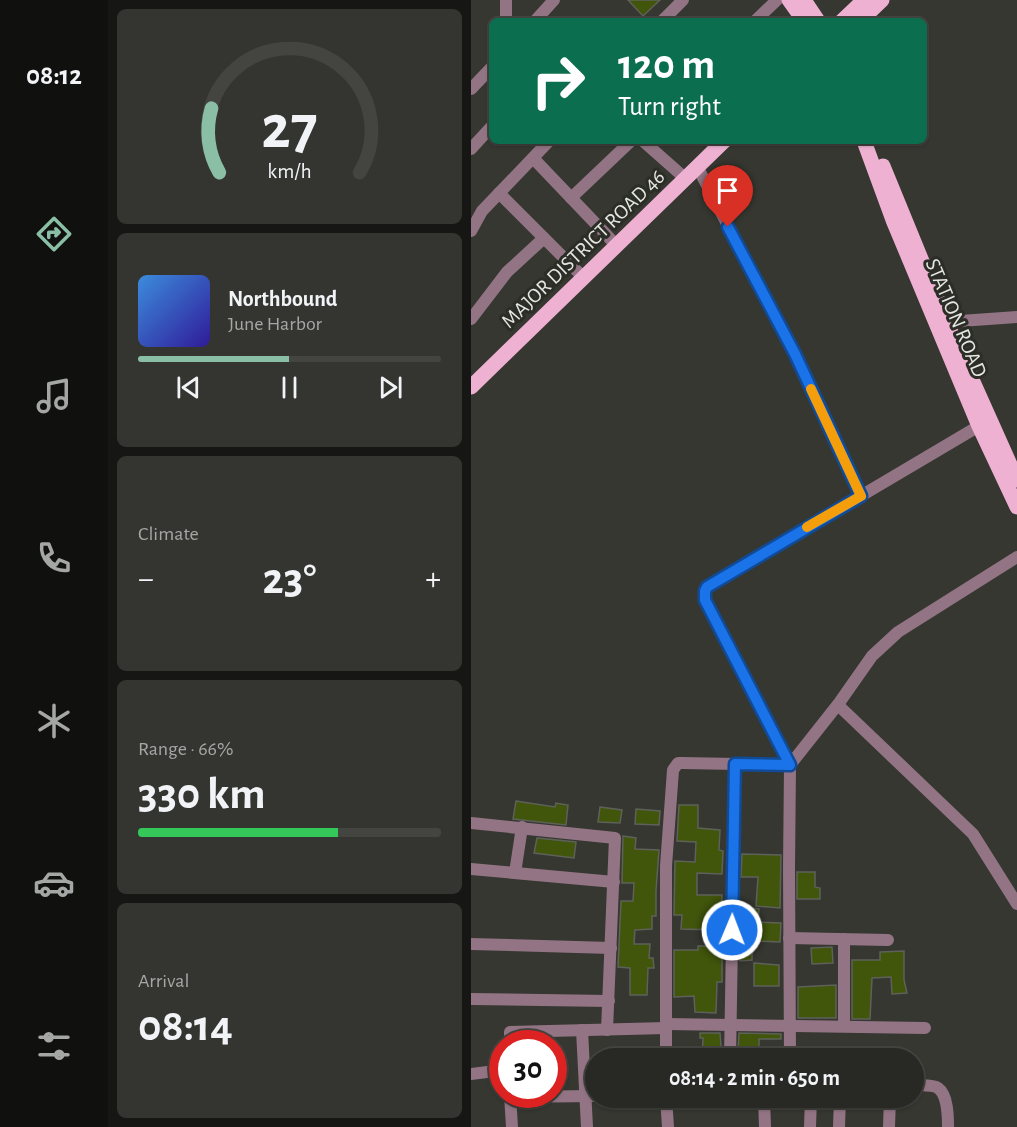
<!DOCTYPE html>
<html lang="en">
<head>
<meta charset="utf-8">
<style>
	body { margin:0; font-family:"Alegreya Sans",sans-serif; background:#343531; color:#f1f3f6; height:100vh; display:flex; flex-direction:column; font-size:22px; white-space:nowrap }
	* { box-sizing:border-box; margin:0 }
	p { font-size:20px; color:#a5a6a6 }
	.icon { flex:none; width:33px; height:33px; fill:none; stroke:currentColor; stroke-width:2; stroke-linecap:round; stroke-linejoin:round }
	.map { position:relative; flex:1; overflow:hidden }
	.drawer { display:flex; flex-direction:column; gap:9px; padding:9px; background:#161714; width:363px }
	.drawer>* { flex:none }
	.banner { position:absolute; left:18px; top:18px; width:438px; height:126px; border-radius:9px; box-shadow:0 2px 4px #0004,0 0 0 2px #444541; background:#0b6e4f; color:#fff; overflow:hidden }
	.speed { position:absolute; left:18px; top:1030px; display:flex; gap:12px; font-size:30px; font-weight:700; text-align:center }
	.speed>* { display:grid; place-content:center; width:78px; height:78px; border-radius:50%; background:#282924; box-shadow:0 2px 4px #0004,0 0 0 2px #444541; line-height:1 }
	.speed .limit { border:9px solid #d22; background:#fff; color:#111 }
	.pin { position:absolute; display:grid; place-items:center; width:51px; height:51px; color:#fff; margin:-62px -26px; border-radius:50% 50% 50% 0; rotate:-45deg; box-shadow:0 0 6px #0007 }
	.pin .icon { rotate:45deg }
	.me { position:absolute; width:66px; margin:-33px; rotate:1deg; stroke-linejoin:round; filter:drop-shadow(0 0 4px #0008) }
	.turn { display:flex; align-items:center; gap:21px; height:126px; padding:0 30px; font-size:27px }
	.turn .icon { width:78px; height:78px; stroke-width:2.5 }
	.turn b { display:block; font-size:42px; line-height:51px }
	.big { font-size:45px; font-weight:700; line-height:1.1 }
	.drawer .card { flex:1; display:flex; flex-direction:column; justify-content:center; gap:9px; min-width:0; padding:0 21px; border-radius:9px; background:#343531 }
	.drawer .dial { align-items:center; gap:0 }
	.dial svg { height:156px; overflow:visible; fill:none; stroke:#444541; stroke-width:7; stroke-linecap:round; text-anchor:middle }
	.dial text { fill:#f1f3f6; stroke:none }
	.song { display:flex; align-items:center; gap:18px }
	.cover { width:72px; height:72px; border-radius:9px; background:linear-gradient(135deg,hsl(210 70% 55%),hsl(250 70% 35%)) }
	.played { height:6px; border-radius:3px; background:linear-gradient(90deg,#8abfa5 50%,#444541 50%) }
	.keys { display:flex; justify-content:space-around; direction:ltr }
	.heat { display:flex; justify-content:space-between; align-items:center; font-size:33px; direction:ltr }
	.charge { height:9px; border-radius:4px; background:linear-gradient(90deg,#34c759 66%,#444541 0) }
	.trip { position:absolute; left:114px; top:1048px; width:339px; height:60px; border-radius:30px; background:#282924; box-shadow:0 2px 4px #0004,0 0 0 2px #444541; font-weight:700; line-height:60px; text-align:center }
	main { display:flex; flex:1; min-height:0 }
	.menu { display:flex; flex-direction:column; width:108px; justify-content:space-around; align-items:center; background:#10100e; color:#a5a6a6 }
	.menu .icon { width:42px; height:42px }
	.menu .current { color:#8abfa5 }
	.menu b { font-size:27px; color:#f1f3f6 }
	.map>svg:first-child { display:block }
	.building { fill:#41550b; stroke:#5e6159; stroke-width:1.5 }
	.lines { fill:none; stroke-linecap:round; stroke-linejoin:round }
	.minor { stroke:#937484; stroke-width:12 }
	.major { stroke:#efb1d2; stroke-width:15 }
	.route-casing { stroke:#114b97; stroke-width:15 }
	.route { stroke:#1a73e8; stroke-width:10 }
	.slow { stroke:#f59e0b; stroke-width:10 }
	.labels { text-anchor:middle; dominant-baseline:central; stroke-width:6; stroke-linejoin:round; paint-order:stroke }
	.street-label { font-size:21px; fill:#e5e7e2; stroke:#2b2d26 }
</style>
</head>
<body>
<main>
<nav class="menu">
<b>08:12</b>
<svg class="icon current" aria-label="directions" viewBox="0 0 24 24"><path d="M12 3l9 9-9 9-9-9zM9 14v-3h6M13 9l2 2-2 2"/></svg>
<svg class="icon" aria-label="music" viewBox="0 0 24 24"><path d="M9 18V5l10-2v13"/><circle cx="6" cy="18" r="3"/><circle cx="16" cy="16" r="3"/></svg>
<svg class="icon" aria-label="phone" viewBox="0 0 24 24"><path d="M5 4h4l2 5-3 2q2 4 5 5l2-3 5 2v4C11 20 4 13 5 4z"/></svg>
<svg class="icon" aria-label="climate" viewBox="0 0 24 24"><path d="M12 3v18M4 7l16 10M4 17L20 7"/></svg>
<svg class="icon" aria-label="car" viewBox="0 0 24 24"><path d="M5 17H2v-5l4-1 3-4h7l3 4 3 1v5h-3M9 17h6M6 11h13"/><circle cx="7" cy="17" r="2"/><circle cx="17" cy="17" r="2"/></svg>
<svg class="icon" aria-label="filters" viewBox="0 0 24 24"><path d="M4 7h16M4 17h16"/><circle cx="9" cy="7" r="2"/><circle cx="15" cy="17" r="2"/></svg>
</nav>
<section class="drawer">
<div class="card dial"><svg viewBox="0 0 100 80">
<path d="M14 69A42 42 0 1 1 86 69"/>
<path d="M14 69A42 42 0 0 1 10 36" stroke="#8abfa5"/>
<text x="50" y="56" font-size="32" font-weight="700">27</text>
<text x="50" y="72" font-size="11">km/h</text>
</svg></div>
<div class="card">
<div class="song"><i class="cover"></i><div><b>Northbound</b><p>June Harbor</p></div></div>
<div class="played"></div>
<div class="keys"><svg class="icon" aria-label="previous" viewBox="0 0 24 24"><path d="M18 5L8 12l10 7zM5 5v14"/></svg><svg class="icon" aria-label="pause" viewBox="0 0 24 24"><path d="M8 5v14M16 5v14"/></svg><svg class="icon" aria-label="next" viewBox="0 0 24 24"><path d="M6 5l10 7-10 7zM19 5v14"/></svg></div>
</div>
<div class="card"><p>Climate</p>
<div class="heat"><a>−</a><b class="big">23°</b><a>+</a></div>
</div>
<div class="card"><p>Range · 66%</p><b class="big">330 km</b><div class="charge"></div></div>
<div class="card"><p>Arrival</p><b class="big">08:14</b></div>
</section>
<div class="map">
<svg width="546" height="1127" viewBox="0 0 546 1127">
	<rect width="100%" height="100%" fill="#353730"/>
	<g class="building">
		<path d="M 157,0 L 189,0 L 172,16 Z"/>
		<path d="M 45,801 L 84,807 L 85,803 L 97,805 L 95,825 L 42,819 Z"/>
		<path d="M 208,805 L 227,805 L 227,828 L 249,830 L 248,850 L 252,851 L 251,874 L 226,873 L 226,895 L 251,895 L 251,917 L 248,917 L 247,930 L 210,929 L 211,915 L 203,915 L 204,861 L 224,862 L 225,842 L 206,841 Z"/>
		<path d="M 129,807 L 151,810 L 149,823 L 127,822 Z"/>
		<path d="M 165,809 L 189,811 L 188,825 L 164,824 Z"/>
		<path d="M 152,836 L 165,838 L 164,849 L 188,850 L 185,891 L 185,916 L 181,916 L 181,929 L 164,930 L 163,944 L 179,944 L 178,958 L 182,958 L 183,968 L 177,968 L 176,995 L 159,995 L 159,968 L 147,967 L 150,901 L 162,901 L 163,883 L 151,883 Z"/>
		<path d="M 66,838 L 105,842 L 103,858 L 63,853 Z"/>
		<path d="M 271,854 L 310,855 L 309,908 L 285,906 L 287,877 L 270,877 Z"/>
		<path d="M 326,872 L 344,872 L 344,887 L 349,888 L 349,899 L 326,899 Z"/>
		<path d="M 270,907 L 288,909 L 287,920 L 270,919 Z"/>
		<path d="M 283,922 L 310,923 L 309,942 L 283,941 Z"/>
		<path d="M 281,941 L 281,960 L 269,961 L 269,942 Z"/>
		<path d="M 227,946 L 251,946 L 251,982 L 246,982 L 245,1013 L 224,1012 L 223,996 L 203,997 L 203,950 L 227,950 Z"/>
		<path d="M 361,947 L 362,963 L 341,964 L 340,948 Z"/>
		<path d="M 433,951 L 433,980 L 436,993 L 421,994 L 420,977 L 401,978 L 399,1019 L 381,1019 L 381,960 L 409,960 L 409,952 Z"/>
		<path d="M 283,963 L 308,965 L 308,986 L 283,986 Z"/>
		<path d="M 365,985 L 365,1018 L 327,1018 L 327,987 Z"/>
		<path d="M 229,1033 L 249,1033 L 251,1059 L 231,1059 L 232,1038 L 229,1038 Z"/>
		<path d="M 268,1033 L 310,1034 L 310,1039 L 288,1039 L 288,1051 L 267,1051 Z"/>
	</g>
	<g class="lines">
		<g class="minor">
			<path d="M 35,21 L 35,0"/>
			<path d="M 64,21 L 83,0"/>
			<path d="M 191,21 L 212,0"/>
			<path d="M 284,21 L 306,0"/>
			<path d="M 0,89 L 21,67"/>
			<path d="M 172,141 L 215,179"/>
			<path d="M 0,149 L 21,126"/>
			<path d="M 62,158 L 146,246"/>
			<path d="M 227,168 L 323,353 L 390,496"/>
			<path d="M 28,193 L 113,278"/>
			<path d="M 100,198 L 160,141"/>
			<path d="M 0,231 L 11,211 L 78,141"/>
			<path d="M 0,319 L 36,272 L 73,238"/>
			<path d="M 475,322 L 546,317"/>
			<path d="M 367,705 L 502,834 L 546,904"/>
			<path d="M 0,823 L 144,838 L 136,1030"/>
			<path d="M 0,869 L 143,882"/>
			<path d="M 44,873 L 51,827"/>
			<path d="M 318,938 L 417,940"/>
			<path d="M 373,939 L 373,1026"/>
			<path d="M 0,944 L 140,948"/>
			<path d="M 0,999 L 138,1001"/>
			<path d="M 195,1024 L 454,1028"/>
			<path d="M 111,1030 L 116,1127"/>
			<path d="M 39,1044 L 39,1032 L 195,1028"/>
			<path d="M 195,1059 L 195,866 L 202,770 L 207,763 L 211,763 L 319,765 L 234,600 L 234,591 L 236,587 L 508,426"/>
			<path d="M 259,1059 L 264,764"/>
			<path d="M 319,1059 L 318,868 L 319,765 L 368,703 L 401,656 L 427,632 L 546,557"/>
			<path d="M 0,1074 L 32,1070"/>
			<path d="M 442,1085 C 450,1086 461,1084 467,1088 C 477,1095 477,1117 477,1127"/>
			<path d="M 39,1095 L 41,1127"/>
			<path d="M 39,1097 L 124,1096"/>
			<path d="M 195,1098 L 197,1127"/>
			<path d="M 293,1098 L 294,1127"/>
			<path d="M 339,1127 L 340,1098"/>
			<path d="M 368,1127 L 369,1098"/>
			<path d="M 418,1127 L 419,1098"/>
		</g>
		<g class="major">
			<path d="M 318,0 L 333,21"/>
			<path d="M 333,0 L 347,21"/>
			<path d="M 371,21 L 393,0"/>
			<path d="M 389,21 L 411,0"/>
			<path d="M 393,141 L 422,220 L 508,426 L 546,507"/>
			<path d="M 412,166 L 482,337 L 546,480"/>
			<path d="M 0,387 L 253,141"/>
		</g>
	</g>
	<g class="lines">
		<g class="route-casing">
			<path id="route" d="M 257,227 L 324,354 L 390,496 L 236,587 L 234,591 L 234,600 L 319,765 L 264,764 L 261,930"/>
		</g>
		<use href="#route" class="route"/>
		<path class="slow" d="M 336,527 L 390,496 L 340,389"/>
	</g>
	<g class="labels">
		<g class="street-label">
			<text transform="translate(112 249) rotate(-44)">MAJOR DISTRICT ROAD 46</text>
			<text transform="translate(485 318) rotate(67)">STATION ROAD</text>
		</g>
	</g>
</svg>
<div class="speed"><div class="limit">30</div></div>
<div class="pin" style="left:257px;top:227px;background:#d93025"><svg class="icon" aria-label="arrive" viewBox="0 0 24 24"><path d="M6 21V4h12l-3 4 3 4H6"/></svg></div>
<svg class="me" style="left:261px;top:930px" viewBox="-20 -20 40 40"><circle r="17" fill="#1a73e8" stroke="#fff" stroke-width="3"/><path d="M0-11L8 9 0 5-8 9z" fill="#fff"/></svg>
<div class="trip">08:14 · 2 min · 650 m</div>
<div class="banner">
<div class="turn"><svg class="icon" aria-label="right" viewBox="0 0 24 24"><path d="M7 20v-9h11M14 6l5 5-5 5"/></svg><div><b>120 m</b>Turn right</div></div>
</div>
</div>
</main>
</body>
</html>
